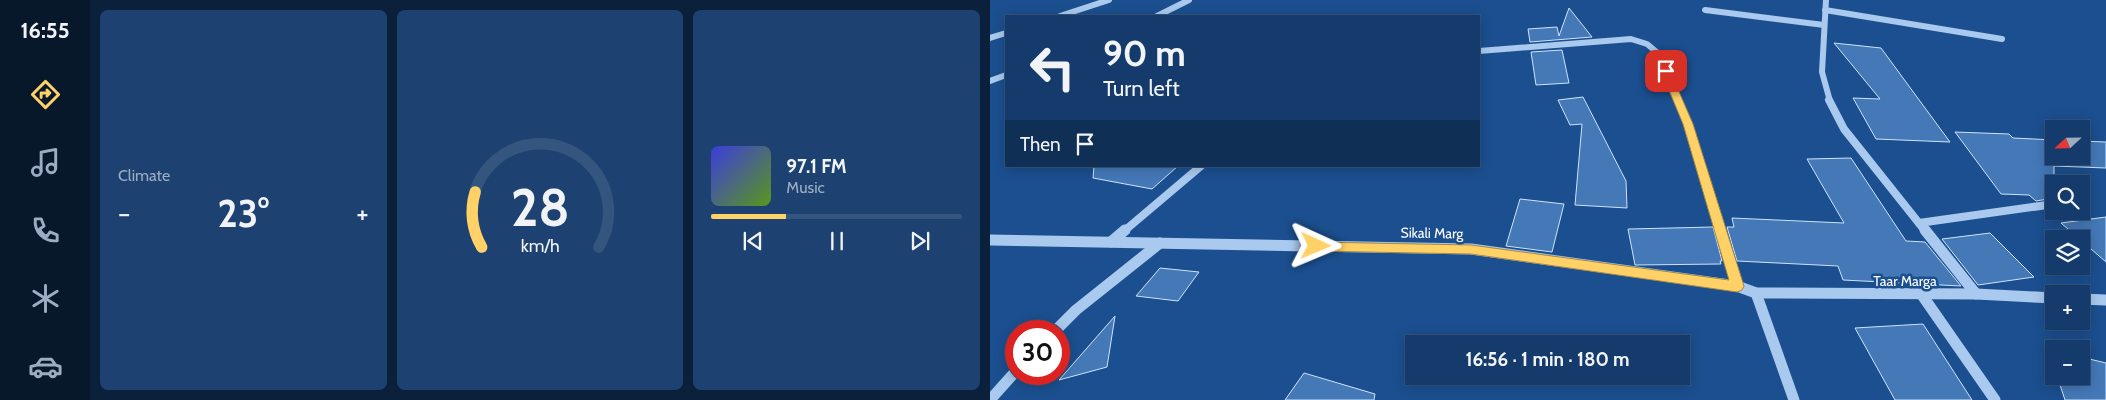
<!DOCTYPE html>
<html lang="en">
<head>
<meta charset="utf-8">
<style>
	body { margin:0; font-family:Cabin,sans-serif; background:#1d4271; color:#f1f3f6; height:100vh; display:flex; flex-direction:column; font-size:19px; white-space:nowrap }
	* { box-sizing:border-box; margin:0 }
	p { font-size:16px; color:#9dadc1 }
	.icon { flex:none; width:28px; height:28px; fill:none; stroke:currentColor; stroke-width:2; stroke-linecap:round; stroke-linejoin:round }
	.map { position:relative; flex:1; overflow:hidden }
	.panel { display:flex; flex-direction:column; gap:10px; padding:10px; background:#0b203b; width:900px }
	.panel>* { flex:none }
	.hud { position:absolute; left:15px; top:15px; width:475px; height:152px; border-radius:0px; box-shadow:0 2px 12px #0003,0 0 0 1px #33557e; background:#143b6b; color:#f1f3f6; overflow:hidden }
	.needle { width:32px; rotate:248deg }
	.controls { position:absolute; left:1055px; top:120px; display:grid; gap:10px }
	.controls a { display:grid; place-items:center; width:45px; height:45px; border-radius:0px; background:#143b6b; box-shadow:0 2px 12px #0003,0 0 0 1px #33557e; font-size:25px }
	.speed { position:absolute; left:15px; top:320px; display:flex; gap:10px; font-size:25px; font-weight:700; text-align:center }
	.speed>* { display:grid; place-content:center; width:65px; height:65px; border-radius:50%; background:#143b6b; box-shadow:0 2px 12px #0003,0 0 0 1px #33557e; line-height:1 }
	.speed .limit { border:8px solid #d22; background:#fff; color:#111 }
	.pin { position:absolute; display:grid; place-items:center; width:42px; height:42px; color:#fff; margin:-21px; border-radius:10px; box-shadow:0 2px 8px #0006 }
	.me { position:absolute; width:55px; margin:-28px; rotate:91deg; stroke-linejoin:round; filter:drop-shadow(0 0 4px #0008) }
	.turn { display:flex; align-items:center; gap:18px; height:105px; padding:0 15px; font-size:22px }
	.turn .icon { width:65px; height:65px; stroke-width:2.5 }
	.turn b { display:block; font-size:35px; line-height:42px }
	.then { display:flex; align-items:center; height:48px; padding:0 15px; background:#0003; gap:10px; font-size:19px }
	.big { font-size:38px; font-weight:800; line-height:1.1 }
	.panel .widget { flex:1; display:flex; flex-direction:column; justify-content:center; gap:8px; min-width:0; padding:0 18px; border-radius:8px; background:#1d4271 }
	.panel .dial { align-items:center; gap:0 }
	.dial svg { height:130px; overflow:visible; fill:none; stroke:#33557e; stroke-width:7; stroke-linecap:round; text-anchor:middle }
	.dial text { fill:#f1f3f6; stroke:none }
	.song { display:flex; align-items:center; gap:15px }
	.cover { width:60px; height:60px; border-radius:8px; background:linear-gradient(135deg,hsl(240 70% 55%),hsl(90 70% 35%)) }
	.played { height:5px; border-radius:2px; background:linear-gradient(90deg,#ffd166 30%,#33557e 30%) }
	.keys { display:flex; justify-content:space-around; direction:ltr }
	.heat { display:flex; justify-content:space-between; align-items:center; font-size:28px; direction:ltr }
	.panel .tiles { flex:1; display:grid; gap:10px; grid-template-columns:repeat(3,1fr) }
	.trip { position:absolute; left:415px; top:335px; width:285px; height:50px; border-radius:0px; background:#143b6b; box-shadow:0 2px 12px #0003,0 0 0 1px #33557e; font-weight:800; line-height:50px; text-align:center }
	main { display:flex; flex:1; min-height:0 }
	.menu { display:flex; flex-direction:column; width:90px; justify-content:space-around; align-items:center; background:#08182b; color:#9dadc1 }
	.menu .icon { width:35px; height:35px }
	.menu .active { color:#ffd166 }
	.menu b { font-size:22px; color:#f1f3f6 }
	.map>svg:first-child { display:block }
	.building { fill:#4478b7; stroke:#cfe3fa }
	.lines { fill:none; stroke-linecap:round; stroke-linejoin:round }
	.minor-far2 { stroke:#a9c9ee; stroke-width:6 }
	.minor-far1 { stroke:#a9c9ee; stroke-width:8 }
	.minor { stroke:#a9c9ee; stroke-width:11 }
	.route { fill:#ffd166; stroke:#a68842 }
	.labels { text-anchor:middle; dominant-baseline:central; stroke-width:5; stroke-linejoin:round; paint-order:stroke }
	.street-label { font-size:14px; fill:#fff; stroke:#1b4f8f }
</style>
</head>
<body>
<main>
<nav class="menu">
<b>16:55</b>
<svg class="icon active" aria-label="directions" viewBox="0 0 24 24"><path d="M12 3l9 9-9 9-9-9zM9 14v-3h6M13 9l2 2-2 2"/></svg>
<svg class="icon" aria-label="music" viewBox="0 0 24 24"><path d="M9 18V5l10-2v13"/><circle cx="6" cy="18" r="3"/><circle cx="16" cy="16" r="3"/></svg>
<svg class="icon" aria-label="phone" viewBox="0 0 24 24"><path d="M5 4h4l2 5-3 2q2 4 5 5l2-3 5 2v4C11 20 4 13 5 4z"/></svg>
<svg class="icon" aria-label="climate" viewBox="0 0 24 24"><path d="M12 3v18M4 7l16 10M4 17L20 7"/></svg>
<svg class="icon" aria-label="car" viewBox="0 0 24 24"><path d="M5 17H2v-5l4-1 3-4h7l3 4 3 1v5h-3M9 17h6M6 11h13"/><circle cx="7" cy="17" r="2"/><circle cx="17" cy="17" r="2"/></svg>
</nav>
<section class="panel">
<div class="tiles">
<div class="widget"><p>Climate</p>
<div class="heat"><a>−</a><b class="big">23°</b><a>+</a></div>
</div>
<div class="widget dial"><svg viewBox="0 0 100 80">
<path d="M14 69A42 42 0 1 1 86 69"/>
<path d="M14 69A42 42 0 0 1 10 35" stroke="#ffd166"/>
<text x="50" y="56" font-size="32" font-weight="700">28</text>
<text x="50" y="72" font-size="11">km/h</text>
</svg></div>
<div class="widget">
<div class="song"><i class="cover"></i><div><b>97.1 FM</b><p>Music</p></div></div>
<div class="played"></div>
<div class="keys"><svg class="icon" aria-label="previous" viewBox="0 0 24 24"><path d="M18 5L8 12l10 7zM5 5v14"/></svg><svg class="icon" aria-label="pause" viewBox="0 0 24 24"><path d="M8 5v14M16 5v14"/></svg><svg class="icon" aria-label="next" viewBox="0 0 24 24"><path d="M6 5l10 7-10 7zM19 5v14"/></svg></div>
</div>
</div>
</section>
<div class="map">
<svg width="1116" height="400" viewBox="0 0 1116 400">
	<rect width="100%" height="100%" fill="#1b4f8f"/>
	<g class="building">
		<path d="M 579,8 L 602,37 L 540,42 L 538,29 L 567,27 L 569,36 Z"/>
		<path d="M 844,43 L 891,48 L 960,142 L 886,139 L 863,98 L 890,99 Z"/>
		<path d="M 572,50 L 579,83 L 546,85 L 541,52 Z"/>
		<path d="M 593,97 L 636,181 L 637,208 L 585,205 L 592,124 L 580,125 L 568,100 Z"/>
		<path d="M 965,132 L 1019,134 L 1023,138 L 1064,140 L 1064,156 L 1091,156 L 1091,141 L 1116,142 L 1116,168 L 1064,166 L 1064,198 L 1046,201 L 1039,195 L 1011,194 Z"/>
		<path d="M 861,158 L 916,241 L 935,242 L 971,286 L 853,280 L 848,266 L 747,261 L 737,227 L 744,227 L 742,218 L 854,223 L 817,159 Z"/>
		<path d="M 104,166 L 188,166 L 162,189 L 103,178 Z"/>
		<path d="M 530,199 L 574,204 L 562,252 L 516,246 Z"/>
		<path d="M 1116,217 L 1116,262 L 1071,223 Z"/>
		<path d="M 723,227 L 732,261 L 730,261 L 731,264 L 645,265 L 638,229 Z"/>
		<path d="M 1000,233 L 1044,277 L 988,285 L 952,239 Z"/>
		<path d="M 170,268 L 209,272 L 188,301 L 146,296 Z"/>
		<path d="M 125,316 L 117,367 L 69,380 Z"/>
		<path d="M 933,324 L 982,400 L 905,400 L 865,328 Z"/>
		<path d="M 1091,357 L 1116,363 L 1116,400 L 1075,400 L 1067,376 L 1091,376 Z"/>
		<path d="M 314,373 L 385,394 L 384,400 L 295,400 Z"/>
	</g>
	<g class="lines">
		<g class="minor-far2">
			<path d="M 836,0 L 832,72 L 840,101"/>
			<path d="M 715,10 L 834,25"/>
			<path d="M 835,10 L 1012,39"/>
			<path d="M 70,16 L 119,0"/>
			<path d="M 167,16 L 199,0"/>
			<path d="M 0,38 L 16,33"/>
			<path d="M 489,51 L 641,39 L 657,44 L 669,54 L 689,101"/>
			<path d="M 0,81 L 16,75"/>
		</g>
		<g class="minor-far1">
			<path d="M 688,100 L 698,124 L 731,232"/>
			<path d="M 839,100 L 854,129 L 936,232"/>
			<path d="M 929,223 L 1064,204"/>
			<path d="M 133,232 L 211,166"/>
		</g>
		<g class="minor">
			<path d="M 730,230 L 747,286"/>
			<path d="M 935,230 L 986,294"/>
			<path d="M 0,240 L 481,249 L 747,286 L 766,293 L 986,294 L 1064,298"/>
			<path d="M 121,242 L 135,230"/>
			<path d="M 766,293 L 804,400"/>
			<path d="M 932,295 L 1005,400"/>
			<path d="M 1091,299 L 1116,300"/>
			<path d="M 65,331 L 86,310 L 170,243"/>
			<path d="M 0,400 L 26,371"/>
		</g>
	</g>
	<path class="route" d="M 676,68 L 680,71 L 703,124 L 754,286 L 752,290 L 747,292 L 481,254 L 326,251 L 319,246 L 326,242 L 481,245 L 739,280 L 693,124 L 671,71 Z"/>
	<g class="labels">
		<g class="street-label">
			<text transform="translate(442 233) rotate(1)">Sikali Marg</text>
			<text x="915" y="281">Taar Marga</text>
		</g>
	</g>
</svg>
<div class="controls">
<a><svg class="needle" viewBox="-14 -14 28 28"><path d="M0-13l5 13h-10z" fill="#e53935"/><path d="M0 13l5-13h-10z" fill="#9dadc1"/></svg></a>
<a><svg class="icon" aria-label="search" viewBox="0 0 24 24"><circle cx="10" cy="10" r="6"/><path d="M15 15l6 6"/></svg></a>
<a><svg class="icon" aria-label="layers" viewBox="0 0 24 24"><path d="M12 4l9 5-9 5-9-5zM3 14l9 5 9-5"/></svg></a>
<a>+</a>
<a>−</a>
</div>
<div class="speed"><div class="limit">30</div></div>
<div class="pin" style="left:676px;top:71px;background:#d93025"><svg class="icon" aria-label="arrive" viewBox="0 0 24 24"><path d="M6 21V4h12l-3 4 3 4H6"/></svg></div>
<svg class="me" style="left:326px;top:246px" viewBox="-20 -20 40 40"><path d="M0-17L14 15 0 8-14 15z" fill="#ffd166" stroke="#fff" stroke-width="4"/></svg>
<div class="trip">16:56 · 1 min · 180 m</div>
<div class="hud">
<div class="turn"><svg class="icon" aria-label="left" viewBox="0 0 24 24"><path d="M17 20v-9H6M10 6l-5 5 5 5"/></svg><div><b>90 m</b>Turn left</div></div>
<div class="then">Then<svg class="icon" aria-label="arrive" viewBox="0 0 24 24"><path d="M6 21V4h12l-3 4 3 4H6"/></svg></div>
</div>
</div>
</main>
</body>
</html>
